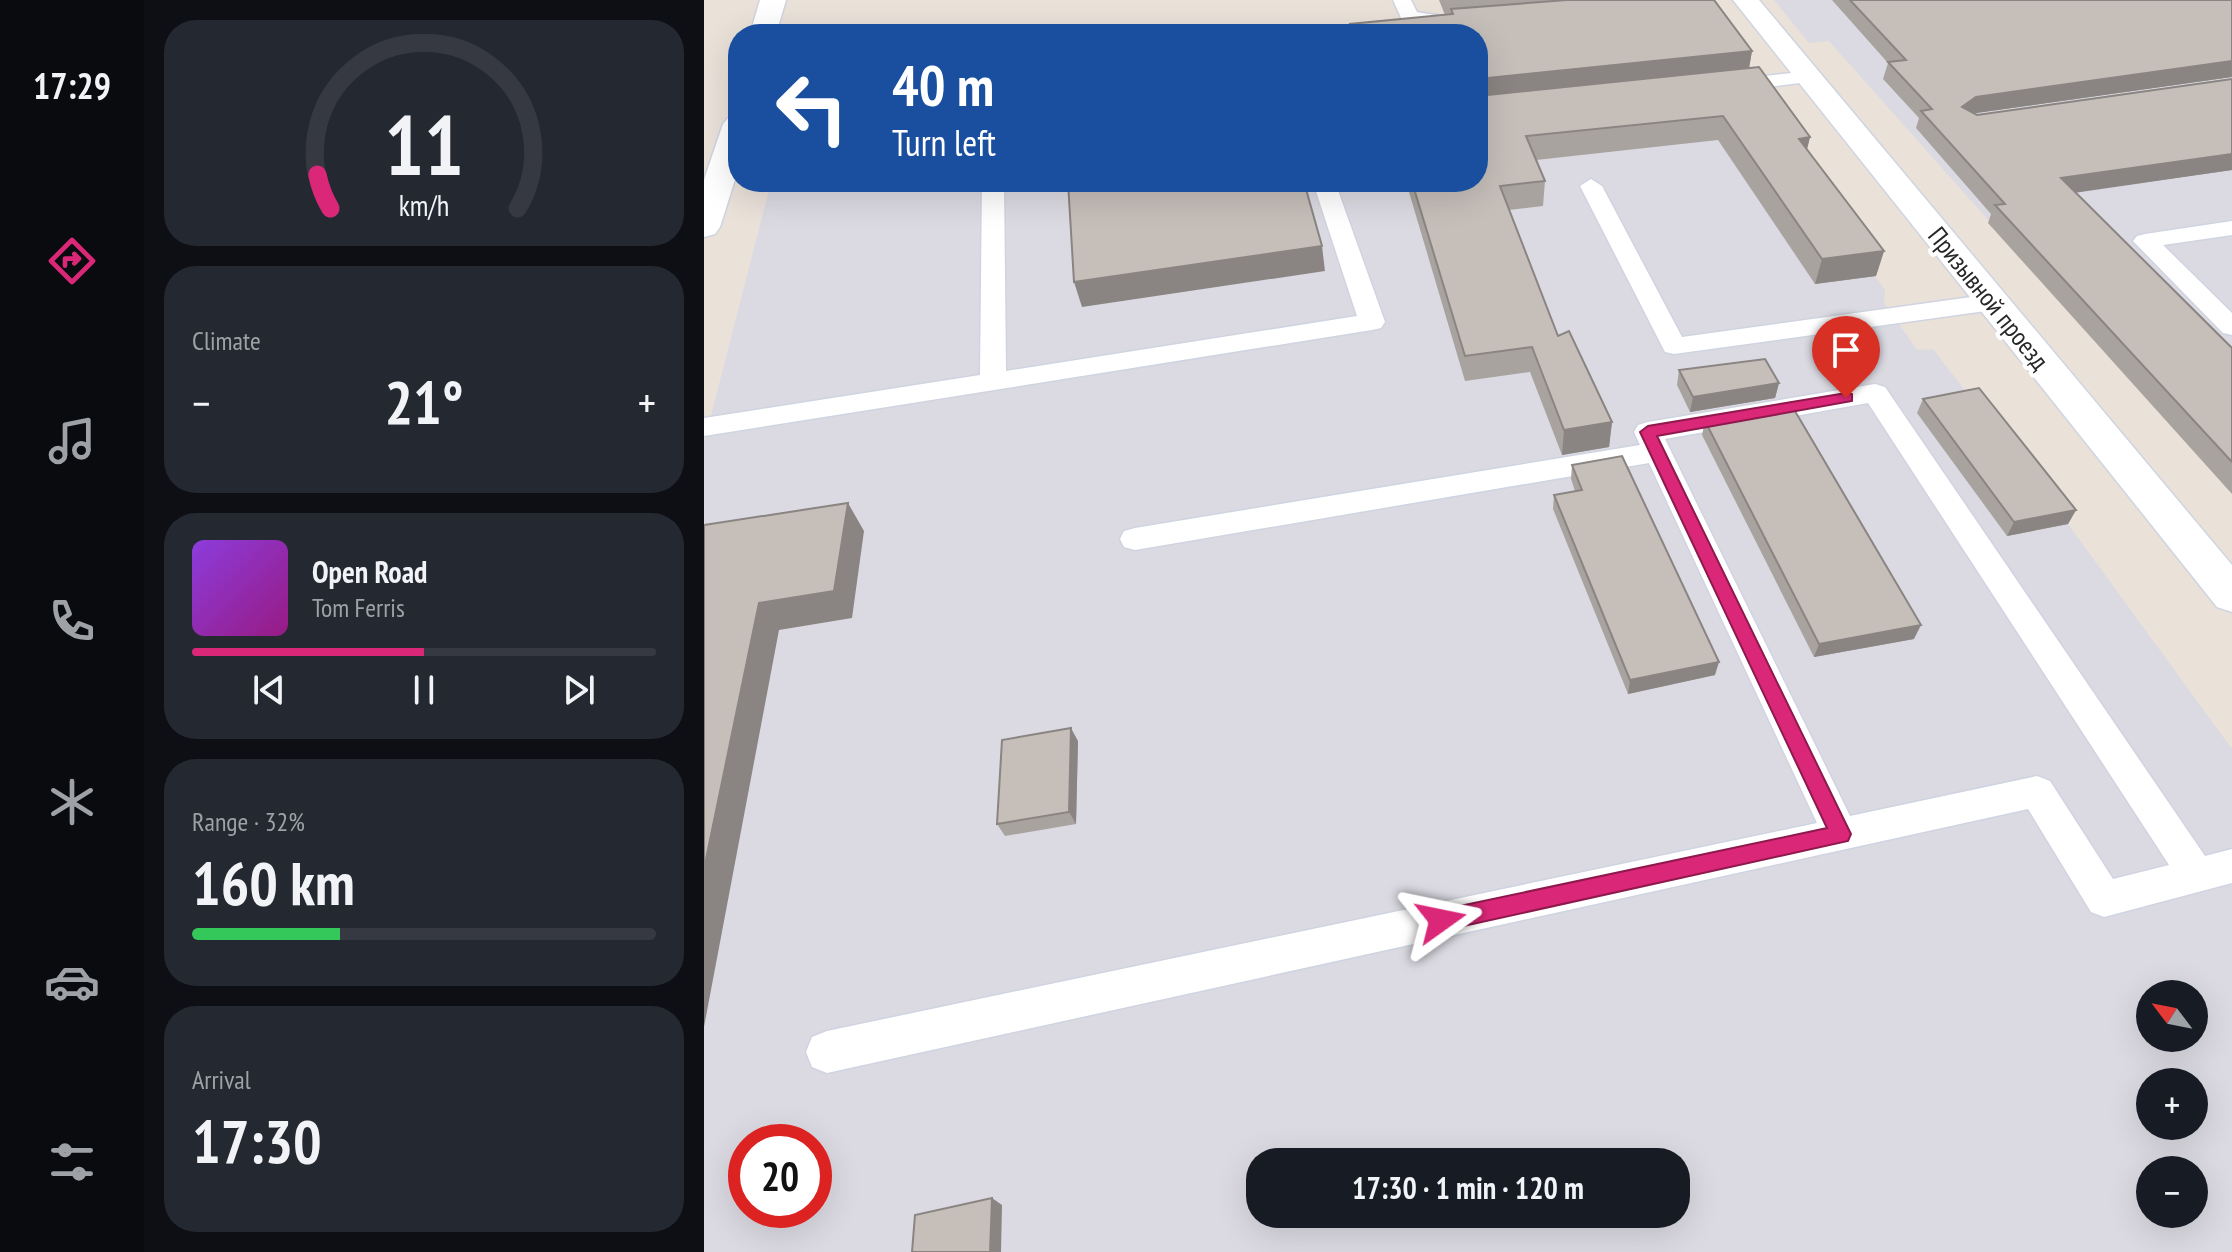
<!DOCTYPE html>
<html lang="en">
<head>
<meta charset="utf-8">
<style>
	body { margin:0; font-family:"PT Sans Narrow",sans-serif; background:#242831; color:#f1f3f6; height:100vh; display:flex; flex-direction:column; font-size:30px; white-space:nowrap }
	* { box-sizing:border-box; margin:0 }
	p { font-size:26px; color:#9ea1a6 }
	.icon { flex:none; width:44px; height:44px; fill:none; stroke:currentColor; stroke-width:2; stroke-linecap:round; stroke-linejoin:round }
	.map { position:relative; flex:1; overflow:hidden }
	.sheet { display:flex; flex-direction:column; gap:20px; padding:20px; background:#0d0f14; width:560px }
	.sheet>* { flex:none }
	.guide { position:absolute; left:24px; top:24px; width:760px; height:168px; border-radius:32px; box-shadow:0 8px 32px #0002; background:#1a4fa0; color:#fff; overflow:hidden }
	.needle { width:52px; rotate:302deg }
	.fabs { position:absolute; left:1432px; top:980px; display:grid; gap:16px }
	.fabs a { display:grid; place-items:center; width:72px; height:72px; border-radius:50%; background:#171b24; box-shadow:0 8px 32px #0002; font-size:40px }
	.speed { position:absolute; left:24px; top:1124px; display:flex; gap:16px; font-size:40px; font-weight:700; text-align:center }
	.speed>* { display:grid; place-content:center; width:104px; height:104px; border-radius:50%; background:#171b24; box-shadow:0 8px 32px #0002; line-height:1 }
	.speed .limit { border:12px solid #d22; background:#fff; color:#111 }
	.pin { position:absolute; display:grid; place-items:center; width:68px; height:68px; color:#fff; margin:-82px -34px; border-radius:50% 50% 50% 0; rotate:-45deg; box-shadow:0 0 8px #0007 }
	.pin .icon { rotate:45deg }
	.me { position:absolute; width:88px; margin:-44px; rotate:78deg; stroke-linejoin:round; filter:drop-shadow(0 0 6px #0008) }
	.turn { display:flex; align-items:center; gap:28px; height:168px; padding:0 32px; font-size:36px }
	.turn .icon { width:104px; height:104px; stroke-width:2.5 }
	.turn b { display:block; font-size:56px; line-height:68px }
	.big { font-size:60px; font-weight:800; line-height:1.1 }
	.sheet .tile { flex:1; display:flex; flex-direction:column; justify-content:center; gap:12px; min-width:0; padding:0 28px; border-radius:32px; background:#242831 }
	.sheet .dial { align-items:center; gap:0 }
	.dial svg { height:208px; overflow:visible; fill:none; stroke:#363941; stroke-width:7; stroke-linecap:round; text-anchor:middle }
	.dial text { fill:#f1f3f6; stroke:none }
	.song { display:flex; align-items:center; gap:24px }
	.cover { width:96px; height:96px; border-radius:12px; background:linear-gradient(135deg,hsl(270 70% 55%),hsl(310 70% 35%)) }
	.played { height:8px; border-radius:4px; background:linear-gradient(90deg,#db2777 50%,#363941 50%) }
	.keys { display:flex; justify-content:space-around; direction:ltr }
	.heat { display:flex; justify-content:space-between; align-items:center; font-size:44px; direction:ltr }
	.charge { height:12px; border-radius:6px; background:linear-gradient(90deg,#34c759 32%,#363941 0) }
	.trip { position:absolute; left:542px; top:1148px; width:444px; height:80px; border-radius:32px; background:#171b24; box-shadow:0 8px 32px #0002; font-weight:800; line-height:80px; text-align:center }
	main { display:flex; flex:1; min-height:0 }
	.tabs { display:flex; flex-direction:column; width:144px; justify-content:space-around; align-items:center; background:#090b0e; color:#9ea1a6 }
	.tabs .icon { width:56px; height:56px }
	.tabs .current { color:#db2777 }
	.tabs b { font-size:36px; color:#f1f3f6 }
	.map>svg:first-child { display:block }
	.industrial { fill:#dbdae2; fill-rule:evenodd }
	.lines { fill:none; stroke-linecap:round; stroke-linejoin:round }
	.service-casing { stroke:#cfd4e0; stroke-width:3 }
	.minor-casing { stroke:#cfd4e0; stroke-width:3 }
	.service { fill:#fff; fill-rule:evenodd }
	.minor { fill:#fff; fill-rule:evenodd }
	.wall { fill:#a9a39f }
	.shaded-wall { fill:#8a8582 }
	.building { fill:#c5beb9; stroke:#8a8582; stroke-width:2 }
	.route { fill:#db2777; stroke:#8e194d; stroke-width:2 }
	.labels { text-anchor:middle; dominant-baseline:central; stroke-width:8; stroke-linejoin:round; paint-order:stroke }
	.far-street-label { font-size:26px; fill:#272727; stroke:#fff }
</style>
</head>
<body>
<main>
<nav class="tabs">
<b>17:29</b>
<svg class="icon current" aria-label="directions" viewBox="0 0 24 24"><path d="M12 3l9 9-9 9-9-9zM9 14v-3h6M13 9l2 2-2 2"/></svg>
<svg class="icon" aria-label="music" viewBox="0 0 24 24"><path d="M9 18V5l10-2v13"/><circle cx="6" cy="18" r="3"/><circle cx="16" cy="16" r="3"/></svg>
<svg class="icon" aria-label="phone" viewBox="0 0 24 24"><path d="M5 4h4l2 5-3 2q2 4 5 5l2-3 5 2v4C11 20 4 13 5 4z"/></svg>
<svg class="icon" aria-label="climate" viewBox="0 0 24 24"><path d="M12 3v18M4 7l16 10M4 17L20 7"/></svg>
<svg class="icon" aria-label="car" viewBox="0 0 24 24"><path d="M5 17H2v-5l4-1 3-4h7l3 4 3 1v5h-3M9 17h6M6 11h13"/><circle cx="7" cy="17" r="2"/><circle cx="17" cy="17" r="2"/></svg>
<svg class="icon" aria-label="filters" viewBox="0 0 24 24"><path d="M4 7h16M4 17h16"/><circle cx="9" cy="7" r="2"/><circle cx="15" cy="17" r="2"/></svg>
</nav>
<section class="sheet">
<div class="tile dial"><svg viewBox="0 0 100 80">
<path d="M14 69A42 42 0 1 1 86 69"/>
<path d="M14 69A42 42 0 0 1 9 56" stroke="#db2777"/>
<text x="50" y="56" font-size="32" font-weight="700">11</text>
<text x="50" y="72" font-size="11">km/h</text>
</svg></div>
<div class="tile"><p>Climate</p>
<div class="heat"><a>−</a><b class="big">21°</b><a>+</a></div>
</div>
<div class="tile">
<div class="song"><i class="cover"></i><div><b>Open Road</b><p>Tom Ferris</p></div></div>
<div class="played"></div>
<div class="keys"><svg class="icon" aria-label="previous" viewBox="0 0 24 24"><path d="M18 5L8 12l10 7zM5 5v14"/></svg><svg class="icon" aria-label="pause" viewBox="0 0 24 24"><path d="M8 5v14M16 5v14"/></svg><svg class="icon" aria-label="next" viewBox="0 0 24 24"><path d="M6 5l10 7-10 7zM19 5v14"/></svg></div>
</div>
<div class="tile"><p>Range · 32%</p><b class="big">160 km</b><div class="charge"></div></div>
<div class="tile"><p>Arrival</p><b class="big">17:30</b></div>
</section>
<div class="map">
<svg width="1528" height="1252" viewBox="0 0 1528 1252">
	<rect width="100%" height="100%" fill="#eae1d9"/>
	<g class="industrial">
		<path d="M 1070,0 L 1528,0 L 1528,494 L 1125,41 L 1105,43 Z"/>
		<path d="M 926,20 L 1121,206 L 1181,290 L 1180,303 L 1213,350 L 1229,349 L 1364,524 L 1528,749 L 1528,1252 L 0,1252 L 0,443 L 67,182 L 774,182 ZM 1446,994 L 1490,994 L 1490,1038 L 1446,1038 ZM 1446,1082 L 1490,1082 L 1490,1126 L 1446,1126 ZM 42,1142 L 110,1142 L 110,1210 L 42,1210 ZM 556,1162 L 972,1162 L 972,1214 L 556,1214 ZM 1446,1170 L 1490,1170 L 1490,1214 L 1446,1214 Z"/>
	</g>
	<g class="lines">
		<g class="service-casing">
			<g id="service">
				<path d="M 689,0 L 707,0 L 713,12 C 726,15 753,16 761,23 L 759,27 L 741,30 L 698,20 Z"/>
				<path d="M 1105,71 L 1112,73 L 1115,77 L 1112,81 L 1025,92 L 1015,86 L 1025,80 Z"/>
				<path d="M 887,179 L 898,186 L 978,337 L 1289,294 L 1298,297 L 1301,302 L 1298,307 L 1289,310 L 970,354 L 961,352 L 876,186 Z"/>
				<path d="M 278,182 L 300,182 L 302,371 L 653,316 L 609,182 L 631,182 L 681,322 L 677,328 L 668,330 L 0,436 L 0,418 L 276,375 Z"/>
				<path d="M 1528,221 L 1528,235 L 1459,245 L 1528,313 L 1528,335 L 1519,333 L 1429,241 L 1433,236 L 1441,234 Z"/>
				<path d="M 1171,384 L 1181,387 L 1501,856 L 1528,849 L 1528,883 L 1400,917 L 1387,912 L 1324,809 L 123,1073 L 108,1067 L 102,1052 L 108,1037 L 123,1031 L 1113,823 L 945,463 L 431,550 L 420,547 L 416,539 L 420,531 L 431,528 L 936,445 L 930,432 L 934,425 L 944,422 ZM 1164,403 L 1465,865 L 1409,879 L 1346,781 L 1333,776 L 1146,816 L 961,439 Z"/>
			</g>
		</g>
		<g class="minor-casing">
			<g id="minor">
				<path d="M 56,0 L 82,0 L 72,34 L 46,34 Z"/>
				<path d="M 1029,0 L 1055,0 L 1528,565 L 1528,612 L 1513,607 Z"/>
				<path d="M 34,115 L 34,170 L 16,227 L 11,234 L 0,237 L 0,180 L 19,124 L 24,118 Z"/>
			</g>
		</g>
		<use href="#service" class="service"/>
		<use href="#minor" class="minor"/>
	</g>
	<g class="wall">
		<path d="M 735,0 L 1010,0 L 1048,51 L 1045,68 L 1106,137 L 1103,149 L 1180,251 L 1172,276 L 1111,284 L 1014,140 L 832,160 L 841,181 L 839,206 L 805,210 L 854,336 L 908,422 L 905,447 L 858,455 L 826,372 L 761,381 L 702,182 L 774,182 L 774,34 L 647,34 L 646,24 L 741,15 Z"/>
		<path d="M 1128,0 L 1528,0 L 1528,77 L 1270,113 L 1273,115 L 1528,79 L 1528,170 L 1371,192 L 1528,348 L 1528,494 L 1284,223 L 1287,214 L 1212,128 L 1215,118 L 1179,79 L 1184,63 Z"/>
		<path d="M 975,370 L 1075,383 L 1071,398 L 986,412 L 973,385 Z"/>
		<path d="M 1219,399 L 1372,510 L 1364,524 L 1303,536 L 1213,413 Z"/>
		<path d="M 1001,421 L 1210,639 L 1110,657 L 998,435 Z"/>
		<path d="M 868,465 L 1011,675 L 924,694 L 849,509 L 850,495 L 871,491 L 867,479 Z"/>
		<path d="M 374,741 L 372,824 L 301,836 L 293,824 Z"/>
	</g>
	<g class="shaded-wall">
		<path d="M 1048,51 L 1044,74 L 774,103 L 774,79 Z"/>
		<path d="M 1528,61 L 1528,77 L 1266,114 L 1258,107 L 1272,97 Z"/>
		<path d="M 1106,137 L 1100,161 L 1095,139 Z"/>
		<path d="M 1528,154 L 1528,170 L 1349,196 L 1357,178 Z"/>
		<path d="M 618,246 L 621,271 L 378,307 L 370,282 Z"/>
		<path d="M 1180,251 L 1172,276 L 1111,284 L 1118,259 Z"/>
		<path d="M 1075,383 L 1071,398 L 986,412 L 989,397 Z"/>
		<path d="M 908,422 L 905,447 L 858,455 L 860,430 Z"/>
		<path d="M 144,503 L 160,531 L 148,618 L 75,630 L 0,1027 L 0,869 L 55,603 Z"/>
		<path d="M 1372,510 L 1364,524 L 1303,536 L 1310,522 Z"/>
		<path d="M 1217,625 L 1210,639 L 1110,657 L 1115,644 Z"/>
		<path d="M 1015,662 L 1011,675 L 924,694 L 926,680 Z"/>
		<path d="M 367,728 L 374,741 L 372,824 L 365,812 Z"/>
		<path d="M 288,1198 L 298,1205 L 297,1252 L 286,1252 Z"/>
	</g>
	<g class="building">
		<path d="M 863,0 L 1010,0 L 1048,51 L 774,79 L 774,34 L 649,34 L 646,24 L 749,14 L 747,9 Z"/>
		<path d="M 1146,0 L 1528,0 L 1528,61 L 1272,97 L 1258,107 L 1273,115 L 1528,79 L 1528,154 L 1357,178 L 1528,348 L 1528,462 L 1291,205 L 1301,204 L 1217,111 L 1228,109 L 1184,62 L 1202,60 Z"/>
		<path d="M 1055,67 L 1106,137 L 1095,139 L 1180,251 L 1118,259 L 1019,116 L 822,136 L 841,181 L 796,186 L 854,336 L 865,331 L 908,422 L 860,430 L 828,347 L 761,356 L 708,182 L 774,182 L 774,96 Z"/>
		<path d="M 364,182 L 600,182 L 618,246 L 370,282 Z"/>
		<path d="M 1061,359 L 1075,383 L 989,397 L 975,370 Z"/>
		<path d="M 1275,388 L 1372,510 L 1310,522 L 1219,399 Z"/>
		<path d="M 1088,406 L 1217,625 L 1115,644 L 1001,421 Z"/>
		<path d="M 918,456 L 1015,662 L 926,680 L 850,495 L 878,490 L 868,465 Z"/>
		<path d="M 144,503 L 130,591 L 55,603 L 0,869 L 0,525 Z"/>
		<path d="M 367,728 L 365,812 L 293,824 L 298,740 Z"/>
		<path d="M 288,1198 L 286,1252 L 208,1252 L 211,1215 Z"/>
	</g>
	<path class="route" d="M 1142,393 L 1148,394 L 1148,401 L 953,436 L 1144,828 L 1147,834 L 1144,841 L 737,931 L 729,927 L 726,920 L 729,913 L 737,910 L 1123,828 L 936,432 L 944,426 Z"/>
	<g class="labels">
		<g class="far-street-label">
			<text transform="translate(1285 298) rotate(51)">Призывной проезд</text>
		</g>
	</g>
</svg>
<div class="fabs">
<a><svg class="needle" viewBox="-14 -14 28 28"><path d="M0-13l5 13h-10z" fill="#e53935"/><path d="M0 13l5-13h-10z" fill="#9ea1a6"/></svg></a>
<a>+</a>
<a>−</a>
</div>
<div class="speed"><div class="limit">20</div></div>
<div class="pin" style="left:1142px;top:398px;background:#d93025"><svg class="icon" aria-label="arrive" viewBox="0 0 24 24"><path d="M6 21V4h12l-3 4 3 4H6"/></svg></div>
<svg class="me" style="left:737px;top:920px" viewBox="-20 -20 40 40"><path d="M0-17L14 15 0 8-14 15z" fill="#db2777" stroke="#fff" stroke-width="4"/></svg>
<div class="trip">17:30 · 1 min · 120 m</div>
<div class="guide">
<div class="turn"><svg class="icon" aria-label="left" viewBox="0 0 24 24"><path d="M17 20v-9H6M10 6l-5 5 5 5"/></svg><div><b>40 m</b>Turn left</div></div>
</div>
</div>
</main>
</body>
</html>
